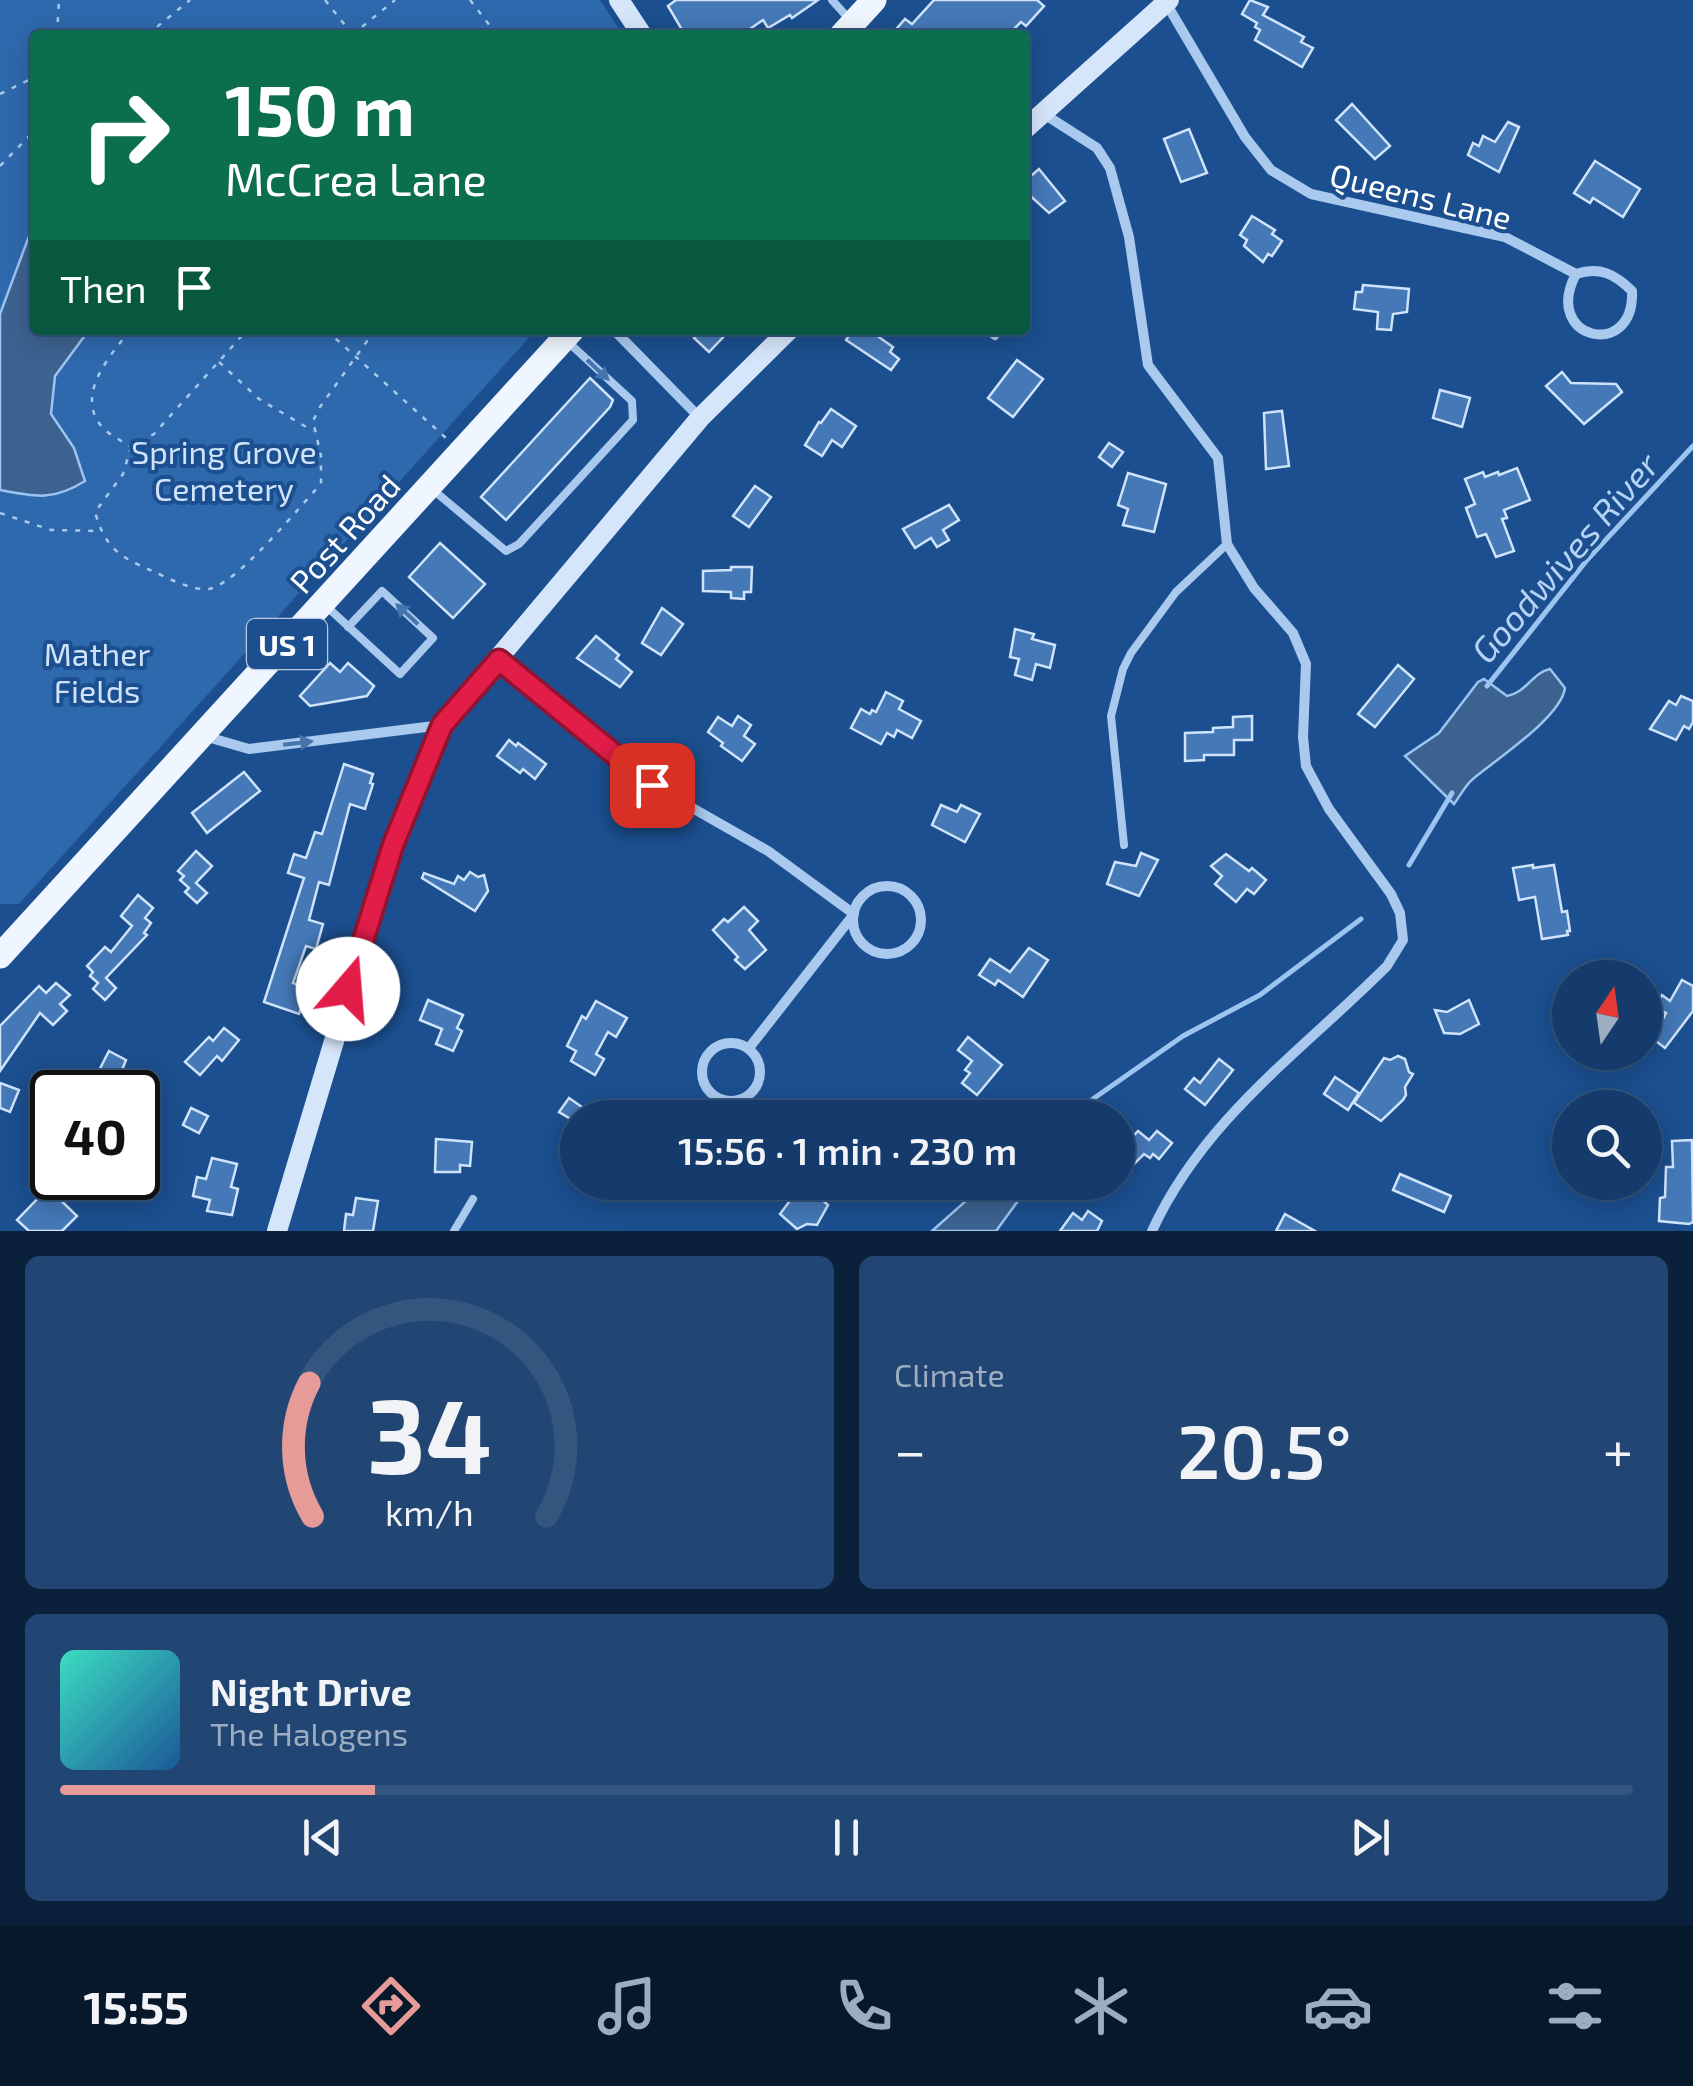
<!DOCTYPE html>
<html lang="en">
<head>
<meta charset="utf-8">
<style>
	body { margin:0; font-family:"Exo 2",sans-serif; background:#214673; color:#f1f3f6; height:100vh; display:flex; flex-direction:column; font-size:38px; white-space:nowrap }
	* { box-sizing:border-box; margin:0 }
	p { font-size:32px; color:#9dadc1 }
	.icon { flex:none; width:55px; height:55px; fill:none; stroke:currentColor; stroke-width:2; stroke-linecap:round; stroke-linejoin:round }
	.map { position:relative; height:1231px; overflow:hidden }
	.side { display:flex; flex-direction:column; gap:25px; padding:25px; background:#0b203b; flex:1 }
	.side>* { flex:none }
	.guide { position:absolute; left:30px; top:30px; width:1000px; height:305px; border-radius:10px; box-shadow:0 5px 25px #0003,0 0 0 2px #33557e; background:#0b6e4f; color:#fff; overflow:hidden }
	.needle { width:65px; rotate:13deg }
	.fabs { position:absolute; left:1552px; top:960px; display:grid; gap:20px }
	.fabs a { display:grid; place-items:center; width:110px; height:110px; border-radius:50%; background:#143b6b; box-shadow:0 5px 25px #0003,0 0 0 2px #33557e; font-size:50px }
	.speed { position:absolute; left:30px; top:1070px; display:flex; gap:20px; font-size:50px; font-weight:700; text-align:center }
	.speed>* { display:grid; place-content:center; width:130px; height:130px; border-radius:50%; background:#143b6b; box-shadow:0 5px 25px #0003,0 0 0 2px #33557e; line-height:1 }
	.speed .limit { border:5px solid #111; border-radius:15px; background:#fff; color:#111 }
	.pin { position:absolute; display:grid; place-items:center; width:85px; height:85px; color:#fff; margin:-42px; border-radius:20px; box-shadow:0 5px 15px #0006 }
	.me { position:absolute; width:110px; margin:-55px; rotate:18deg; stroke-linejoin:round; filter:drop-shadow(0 0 8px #0008) }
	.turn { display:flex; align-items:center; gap:35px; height:210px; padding:0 30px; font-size:45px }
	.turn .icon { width:130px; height:130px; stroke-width:2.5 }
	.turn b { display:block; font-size:70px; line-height:85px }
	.then { display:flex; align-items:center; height:95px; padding:0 30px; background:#0003; gap:20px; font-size:38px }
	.big { font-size:75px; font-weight:600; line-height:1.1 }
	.side .widget { flex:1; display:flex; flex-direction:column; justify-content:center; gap:15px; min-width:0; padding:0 35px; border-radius:15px; background:#214673 }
	.side .dial { align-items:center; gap:0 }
	.dial svg { height:260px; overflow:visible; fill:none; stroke:#33557e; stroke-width:7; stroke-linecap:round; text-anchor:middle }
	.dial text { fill:#f1f3f6; stroke:none }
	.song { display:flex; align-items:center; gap:30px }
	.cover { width:120px; height:120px; border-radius:15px; background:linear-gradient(135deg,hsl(170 70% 55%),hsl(210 70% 35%)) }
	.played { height:10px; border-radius:5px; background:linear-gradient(90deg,#e69b98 20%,#33557e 20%) }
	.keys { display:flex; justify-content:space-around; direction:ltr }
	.heat { display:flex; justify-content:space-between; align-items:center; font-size:55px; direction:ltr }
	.side .tiles { flex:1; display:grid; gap:25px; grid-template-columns:1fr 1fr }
	.widget:last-child { grid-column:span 2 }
	.trip { position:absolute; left:560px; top:1100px; width:575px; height:100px; border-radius:50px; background:#143b6b; box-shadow:0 5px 25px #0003,0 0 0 2px #33557e; font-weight:600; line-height:100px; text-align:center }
	.menu { display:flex; height:160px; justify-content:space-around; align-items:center; background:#08182b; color:#9dadc1 }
	.menu .icon { width:70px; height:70px }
	.menu .current { color:#e69b98 }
	.menu b { font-size:45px; color:#f1f3f6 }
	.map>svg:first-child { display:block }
	.green { fill:#2e69ad }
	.water { fill:#3c6290; stroke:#9cc4f0; stroke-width:2.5 }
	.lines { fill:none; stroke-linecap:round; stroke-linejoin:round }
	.stream { stroke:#9cc4f0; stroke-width:5 }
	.building { fill:#4478b7; stroke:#cfe3fa; stroke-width:2.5 }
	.path { stroke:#a9c9ee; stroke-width:2.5; stroke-dasharray:5 8; stroke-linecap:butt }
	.lane { stroke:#a9c9ee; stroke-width:8 }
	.street { stroke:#a9c9ee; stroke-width:10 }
	.secondary { stroke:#d6e6fa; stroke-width:20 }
	.primary { stroke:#f0f6ff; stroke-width:25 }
	.oneway { fill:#4674ac }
	.route-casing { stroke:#92132f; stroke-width:25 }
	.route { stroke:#e11d48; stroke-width:18 }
	.labels { text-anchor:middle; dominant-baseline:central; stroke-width:8; stroke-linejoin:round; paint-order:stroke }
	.shield { fill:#1b4f8f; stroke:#bbcadd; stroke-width:2.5 }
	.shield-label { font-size:30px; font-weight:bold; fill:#fff }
	.street-label { font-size:32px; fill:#fff; stroke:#1b4f8f }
	.park-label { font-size:32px; fill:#cfe3fa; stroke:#1b4f8f }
	.water-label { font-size:35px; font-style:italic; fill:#b5d3f5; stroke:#1b4f8f }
</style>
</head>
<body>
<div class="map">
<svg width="1693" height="1231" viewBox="0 0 1693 1231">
	<rect width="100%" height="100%" fill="#1b4f8f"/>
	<path class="green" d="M 0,0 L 600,0 L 623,35 L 35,35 L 35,330 L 536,330 L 19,904 L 0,904 Z"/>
	<g class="water">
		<path d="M 35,220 L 35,330 L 89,330 L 55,376 L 51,414 L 74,448 L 85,481 C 53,501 36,497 0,490 L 0,314 Z"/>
		<path d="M 1550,669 L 1565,688 C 1561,717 1497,759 1474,778 C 1466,784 1460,796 1454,804 L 1405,756 L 1439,733 L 1478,682 L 1484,679 L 1507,696 C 1526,693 1532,673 1550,669 Z"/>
		<path d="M 986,1183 L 1031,1183 L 996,1231 L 932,1231 Z"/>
	</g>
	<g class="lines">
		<g class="stream">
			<path d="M 1487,686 L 1587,560 L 1693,446"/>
			<path d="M 1409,865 L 1452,793"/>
			<path d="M 1090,1101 L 1183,1036 L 1260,995 L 1361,919"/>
		</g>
	</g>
	<g class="building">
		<path d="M 676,0 L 818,0 L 792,18 L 790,15 L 768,28 L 763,20 L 741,35 L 685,35 L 668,6 Z"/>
		<path d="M 934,0 L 1037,0 L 1044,6 L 1026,26 L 1021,22 L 1008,35 L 891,35 L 905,19 L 912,24 Z"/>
		<path d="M 1250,0 L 1268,7 L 1263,15 L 1304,37 L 1301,42 L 1313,48 L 1302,67 L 1255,40 L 1260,30 L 1255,27 L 1257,23 L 1242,14 Z"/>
		<path d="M 1352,104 L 1390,146 L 1375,159 L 1336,120 Z"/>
		<path d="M 1508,122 L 1519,127 L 1499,172 L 1468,155 L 1473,143 L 1479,146 L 1483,136 L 1495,142 Z"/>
		<path d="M 1189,129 L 1207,173 L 1181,182 L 1164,139 Z"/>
		<path d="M 1595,161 L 1640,189 L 1623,217 L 1593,198 L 1590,203 L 1574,193 Z"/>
		<path d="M 1039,169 L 1065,201 L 1049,213 L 1025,191 L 1025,181 Z"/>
		<path d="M 1252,216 L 1275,230 L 1272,234 L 1282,241 L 1272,256 L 1268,254 L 1263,262 L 1244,246 L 1247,240 L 1240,235 Z"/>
		<path d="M 1363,285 L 1409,289 L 1407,312 L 1393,314 L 1391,330 L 1377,329 L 1378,312 L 1354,309 L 1356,292 L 1362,292 Z"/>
		<path d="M 701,330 L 730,330 L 709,352 L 694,338 Z"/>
		<path d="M 853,330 L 869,330 L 893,347 L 890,352 L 899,359 L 891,370 L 846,340 Z"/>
		<path d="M 1017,360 L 1043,379 L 1013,417 L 988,398 Z"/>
		<path d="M 1562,372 L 1571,383 L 1616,384 L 1622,392 L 1584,424 L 1546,386 Z"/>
		<path d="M 590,378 L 613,400 L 610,407 L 506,520 L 481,497 Z"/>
		<path d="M 1440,390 L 1470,398 L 1462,427 L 1433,418 Z"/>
		<path d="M 831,409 L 856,426 L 842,447 L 832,440 L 822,456 L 805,445 L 819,422 L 821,423 Z"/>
		<path d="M 1282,411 L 1289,466 L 1266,469 L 1264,413 Z"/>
		<path d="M 1109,443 L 1123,452 L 1112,467 L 1099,457 Z"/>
		<path d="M 1517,468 L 1530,500 L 1504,510 L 1507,518 L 1502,519 L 1514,551 L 1496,557 L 1486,534 L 1477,537 L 1466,508 L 1475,504 L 1465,479 L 1483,472 L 1485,477 L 1498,472 L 1499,475 Z"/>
		<path d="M 1128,473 L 1166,484 L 1154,532 L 1123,525 L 1128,509 L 1118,505 Z"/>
		<path d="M 755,486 L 771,497 L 749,527 L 733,516 Z"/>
		<path d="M 949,505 L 959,520 L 943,530 L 949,540 L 937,547 L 931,538 L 915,548 L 903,529 Z"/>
		<path d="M 440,543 L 485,584 L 453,618 L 409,577 Z"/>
		<path d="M 731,567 L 752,567 L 751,592 L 744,592 L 744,599 L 731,598 L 731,592 L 703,591 L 703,571 L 731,570 Z"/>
		<path d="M 662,608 L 683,624 L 661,655 L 642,643 Z"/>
		<path d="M 1015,629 L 1034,634 L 1032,639 L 1055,645 L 1050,668 L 1036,664 L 1032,680 L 1015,675 L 1019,659 L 1010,657 Z"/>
		<path d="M 596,636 L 619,655 L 616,659 L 632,672 L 620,687 L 577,658 Z"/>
		<path d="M 330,663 L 340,672 L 348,663 L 374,686 L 367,696 L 310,706 L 300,696 Z"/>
		<path d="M 1398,665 L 1414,679 L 1375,727 L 1358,714 Z"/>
		<path d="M 886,692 L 903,701 L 899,709 L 921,721 L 912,738 L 897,730 L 894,737 L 887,733 L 881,744 L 851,728 L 861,709 L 870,714 L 872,710 L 876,712 Z"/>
		<path d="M 1681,696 L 1693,701 L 1693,722 L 1689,729 L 1684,726 L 1676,740 L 1650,729 L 1669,701 L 1676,705 Z"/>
		<path d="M 738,716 L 751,725 L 744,736 L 755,744 L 742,761 L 721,746 L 723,743 L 708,732 L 718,717 L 732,726 Z"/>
		<path d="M 1252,716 L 1252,740 L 1234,740 L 1234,755 L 1204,755 L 1204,760 L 1185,761 L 1185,733 L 1213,732 L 1213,728 L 1233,727 L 1233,717 Z"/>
		<path d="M 509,740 L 516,746 L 518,743 L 546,764 L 535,779 L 523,769 L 520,773 L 497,756 Z"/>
		<path d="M 344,764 L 373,774 L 370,783 L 373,784 L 365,809 L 350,804 L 329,885 L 319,882 L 309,920 L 323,924 L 316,949 L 306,946 L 293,983 L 308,989 L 299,1014 L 264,1002 L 304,878 L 288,873 L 294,854 L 306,858 L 315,832 L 322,834 Z"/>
		<path d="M 244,772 L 260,791 L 207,833 L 192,813 Z"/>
		<path d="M 941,805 L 957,812 L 961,805 L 980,814 L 965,842 L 932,825 Z"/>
		<path d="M 196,851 L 212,866 L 196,883 L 207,893 L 197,903 L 185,892 L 189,888 L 180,880 L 184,876 L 178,871 Z"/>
		<path d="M 1141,853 L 1158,860 L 1139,896 L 1107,884 L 1115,862 L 1136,866 Z"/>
		<path d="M 1226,854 L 1249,871 L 1252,868 L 1266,880 L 1254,894 L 1247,889 L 1236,902 L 1215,884 L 1222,876 L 1211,866 Z"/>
		<path d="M 1533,865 L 1533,868 L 1554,865 L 1562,912 L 1567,911 L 1570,931 L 1567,931 L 1568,935 L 1542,939 L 1535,897 L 1519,900 L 1513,868 Z"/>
		<path d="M 470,872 L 478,877 L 484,875 L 488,891 L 475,911 L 422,878 L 424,873 L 454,884 L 458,876 L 464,880 Z"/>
		<path d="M 138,895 L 153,908 L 145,918 L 151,923 L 144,933 L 147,935 L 106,978 L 116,988 L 105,1000 L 93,989 L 98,983 L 90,976 L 93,972 L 87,966 L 105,947 L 111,952 L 132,926 L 121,916 Z"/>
		<path d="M 744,907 L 758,921 L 749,930 L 766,950 L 745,969 L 735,960 L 738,957 L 713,930 L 724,919 L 728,922 Z"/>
		<path d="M 1029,948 L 1048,960 L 1023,997 L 998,980 L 995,985 L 979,975 L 990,959 L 1010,972 Z"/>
		<path d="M 1682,980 L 1693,986 L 1693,1011 L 1665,1048 L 1653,1039 L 1666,1013 L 1655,1007 L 1662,995 L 1670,1001 Z"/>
		<path d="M 56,983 L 70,995 L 60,1004 L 67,1011 L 53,1025 L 40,1013 L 0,1071 L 0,1026 L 39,986 L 46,993 Z"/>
		<path d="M 428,1000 L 463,1015 L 457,1028 L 462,1031 L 453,1051 L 436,1044 L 442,1029 L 420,1020 Z"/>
		<path d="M 1469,1000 L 1479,1024 L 1460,1034 L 1444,1033 L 1435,1010 L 1447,1012 Z"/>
		<path d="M 596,1001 L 627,1018 L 616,1037 L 608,1032 L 596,1054 L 604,1059 L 595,1075 L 571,1061 L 576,1051 L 567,1046 L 582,1016 L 586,1019 Z"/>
		<path d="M 224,1028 L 239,1040 L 222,1061 L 217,1056 L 200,1075 L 185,1062 L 209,1037 L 213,1041 Z"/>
		<path d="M 968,1037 L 1002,1065 L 977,1095 L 962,1083 L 970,1073 L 965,1070 L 972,1061 L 958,1050 Z"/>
		<path d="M 109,1051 L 126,1060 L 113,1092 L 88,1092 Z"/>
		<path d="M 1398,1056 L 1405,1059 L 1409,1072 L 1413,1074 L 1405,1087 L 1406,1095 L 1403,1100 L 1381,1121 L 1354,1103 L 1384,1058 L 1390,1060 Z"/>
		<path d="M 1219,1059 L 1233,1070 L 1205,1105 L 1185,1089 L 1194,1078 L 1200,1083 Z"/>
		<path d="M 1335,1077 L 1359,1093 L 1348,1110 L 1324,1094 Z"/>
		<path d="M 0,1083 L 19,1090 L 10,1112 L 0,1108 Z"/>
		<path d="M 569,1098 L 585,1109 L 576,1122 L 559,1112 Z"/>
		<path d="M 191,1108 L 208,1116 L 199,1133 L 183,1125 Z"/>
		<path d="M 1138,1131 L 1149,1140 L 1157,1131 L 1172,1143 L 1159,1159 L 1153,1154 L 1150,1158 L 1144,1154 L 1132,1166 L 1118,1153 Z"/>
		<path d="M 436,1139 L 472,1142 L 470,1166 L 460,1165 L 460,1172 L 435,1172 Z"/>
		<path d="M 1692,1140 L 1693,1222 L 1689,1224 L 1659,1221 L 1660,1198 L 1665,1197 L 1666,1167 L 1673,1167 L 1672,1141 Z"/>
		<path d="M 212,1158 L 237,1164 L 231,1187 L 238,1189 L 232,1215 L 207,1211 L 210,1200 L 193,1196 L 197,1177 L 206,1179 Z"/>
		<path d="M 1400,1174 L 1451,1196 L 1444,1212 L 1393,1190 Z"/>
		<path d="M 804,1182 L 820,1182 L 827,1188 L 819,1197 L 828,1205 L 817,1225 L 807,1224 L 797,1229 L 780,1214 Z"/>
		<path d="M 48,1188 L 77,1216 L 62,1231 L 29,1231 L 17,1220 Z"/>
		<path d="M 356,1198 L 378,1201 L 373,1231 L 344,1231 L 346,1214 L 353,1215 Z"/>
		<path d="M 1088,1211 L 1102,1221 L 1097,1231 L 1060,1231 L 1073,1213 L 1082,1220 Z"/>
		<path d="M 1285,1214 L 1315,1231 L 1276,1231 Z"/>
	</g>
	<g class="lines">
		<g class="path">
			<path d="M 325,0 L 352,34"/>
			<path d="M 470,0 L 497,35"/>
			<path d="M 57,35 L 59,0"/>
			<path d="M 147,35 L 190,0"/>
			<path d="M 352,35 L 395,0"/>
			<path d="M 0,94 L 35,77"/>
			<path d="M 0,166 L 35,130"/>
			<path d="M 130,330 C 112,354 77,391 99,423 C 105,433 121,440 131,447 L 154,434 L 247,330"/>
			<path d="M 326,330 L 446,438"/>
			<path d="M 219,362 L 259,399 L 313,431"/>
			<path d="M 131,447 L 123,474 L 95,512 C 105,547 118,556 150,570 C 166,577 191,591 209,589 C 237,584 299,507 321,484 L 321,456 L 313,421 L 320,407 L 375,330"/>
			<path d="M 0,513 L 51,530 L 99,531"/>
		</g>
		<g class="lane">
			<path d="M 832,0 L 850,20"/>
			<path d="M 987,330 L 995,336"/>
			<path d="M 432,489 L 506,551 L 519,544 L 633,420 L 632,401 L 568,342"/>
			<path d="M 325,605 L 400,674 L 433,638 L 382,591 L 348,627"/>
			<path d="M 1124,845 L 1111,716 L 1123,669 L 1131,653 L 1176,592 L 1227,544"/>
			<path d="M 454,1231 L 473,1199"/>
		</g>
		<g class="street">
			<path d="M 1166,3 L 1245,137 L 1271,170 L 1311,194 L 1505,237 L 1576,274 C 1599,266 1615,274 1632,291 C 1635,361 1541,340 1576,274"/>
			<path d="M 1044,114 L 1097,148 L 1110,168 L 1129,237 L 1148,365 L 1218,458 L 1227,544 L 1254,588 L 1293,633 L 1306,664 L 1303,737 L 1306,766 L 1329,809 L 1391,894 L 1400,913 L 1403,940 L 1387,966 C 1301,1052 1204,1118 1152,1231"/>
			<path d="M 614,330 L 700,418"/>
			<path d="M 499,660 L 652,785 L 768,851 L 854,914 L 749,1048"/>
			<path d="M 204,736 L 249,749 L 442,725"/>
			<circle cx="887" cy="920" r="34"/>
			<circle cx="731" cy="1072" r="29"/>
		</g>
		<g class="secondary">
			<path d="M 619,0 L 642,35"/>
			<path d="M 1025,129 L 1169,0"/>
			<path d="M 277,1231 L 393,845 L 442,725 L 700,418 L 789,330"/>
		</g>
		<g class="primary">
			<path d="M 842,35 L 874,0"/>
			<path d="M 0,956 L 572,330"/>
		</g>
	</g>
	<defs><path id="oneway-solid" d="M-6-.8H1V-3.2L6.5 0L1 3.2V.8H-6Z" transform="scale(2.5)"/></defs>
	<g class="oneway">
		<use href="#oneway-solid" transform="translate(598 370) rotate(43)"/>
		<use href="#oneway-solid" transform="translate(407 614) rotate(-137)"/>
		<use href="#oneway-solid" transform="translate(298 743) rotate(-7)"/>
	</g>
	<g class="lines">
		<g class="route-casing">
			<path id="route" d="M 348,989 L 393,845 L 442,725 L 499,660 L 652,785"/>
		</g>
		<use href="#route" class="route"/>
	</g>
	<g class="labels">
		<rect class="shield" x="247" y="619" width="80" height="50" rx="8"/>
		<g class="shield-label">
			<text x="287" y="644">US 1</text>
		</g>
		<g class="street-label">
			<text transform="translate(1421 195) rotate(14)">Queens Lane</text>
			<text transform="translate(344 533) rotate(-48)">Post Road</text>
		</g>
		<g class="park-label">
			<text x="224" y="451">Spring Grove<tspan x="224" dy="37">Cemetery</tspan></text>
			<text x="97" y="653">Mather<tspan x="97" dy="37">Fields</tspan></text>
		</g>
		<g class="water-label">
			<text transform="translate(1564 557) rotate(-49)">Goodwives River</text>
		</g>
	</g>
</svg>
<div class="fabs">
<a><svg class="needle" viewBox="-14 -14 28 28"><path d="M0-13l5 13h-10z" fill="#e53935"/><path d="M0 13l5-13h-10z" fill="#9dadc1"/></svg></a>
<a><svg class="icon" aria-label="search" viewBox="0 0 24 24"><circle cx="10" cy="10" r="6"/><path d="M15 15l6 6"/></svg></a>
</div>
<div class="speed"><div class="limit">40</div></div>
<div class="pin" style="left:652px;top:785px;background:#d93025"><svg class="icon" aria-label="arrive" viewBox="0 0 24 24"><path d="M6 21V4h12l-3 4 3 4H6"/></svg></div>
<svg class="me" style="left:348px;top:989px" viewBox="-20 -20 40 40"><circle r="19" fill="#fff"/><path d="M0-13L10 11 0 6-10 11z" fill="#e11d48"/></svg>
<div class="trip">15:56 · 1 min · 230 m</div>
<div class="guide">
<div class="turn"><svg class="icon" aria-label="right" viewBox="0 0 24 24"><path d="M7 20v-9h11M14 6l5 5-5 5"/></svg><div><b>150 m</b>McCrea Lane</div></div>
<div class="then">Then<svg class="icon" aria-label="arrive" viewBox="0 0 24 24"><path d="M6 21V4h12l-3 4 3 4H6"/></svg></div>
</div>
</div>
<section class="side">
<div class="tiles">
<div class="widget dial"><svg viewBox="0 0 100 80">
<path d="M14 69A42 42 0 1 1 86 69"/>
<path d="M14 69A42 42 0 0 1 13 28" stroke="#e69b98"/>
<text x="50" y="56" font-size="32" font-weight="700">34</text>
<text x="50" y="72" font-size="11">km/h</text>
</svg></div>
<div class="widget"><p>Climate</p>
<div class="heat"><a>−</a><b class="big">20.5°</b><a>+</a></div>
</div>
<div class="widget">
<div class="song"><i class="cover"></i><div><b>Night Drive</b><p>The Halogens</p></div></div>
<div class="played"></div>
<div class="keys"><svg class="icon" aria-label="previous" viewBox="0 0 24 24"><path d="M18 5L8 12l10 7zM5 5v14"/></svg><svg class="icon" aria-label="pause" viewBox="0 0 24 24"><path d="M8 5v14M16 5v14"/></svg><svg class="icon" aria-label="next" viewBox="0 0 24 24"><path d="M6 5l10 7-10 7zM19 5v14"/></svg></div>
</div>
</div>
</section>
<nav class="menu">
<b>15:55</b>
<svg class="icon current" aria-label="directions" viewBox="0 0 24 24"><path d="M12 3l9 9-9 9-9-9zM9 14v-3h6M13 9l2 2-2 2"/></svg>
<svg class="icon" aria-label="music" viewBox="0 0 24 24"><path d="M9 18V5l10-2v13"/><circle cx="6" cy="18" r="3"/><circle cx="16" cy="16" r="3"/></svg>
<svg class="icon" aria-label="phone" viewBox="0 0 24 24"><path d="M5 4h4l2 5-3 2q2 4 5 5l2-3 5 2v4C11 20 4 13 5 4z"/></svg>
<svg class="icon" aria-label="climate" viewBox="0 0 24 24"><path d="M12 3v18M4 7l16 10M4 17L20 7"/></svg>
<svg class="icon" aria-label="car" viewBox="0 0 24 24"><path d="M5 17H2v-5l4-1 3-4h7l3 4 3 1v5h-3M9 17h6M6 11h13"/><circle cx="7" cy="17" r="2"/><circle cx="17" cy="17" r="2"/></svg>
<svg class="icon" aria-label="filters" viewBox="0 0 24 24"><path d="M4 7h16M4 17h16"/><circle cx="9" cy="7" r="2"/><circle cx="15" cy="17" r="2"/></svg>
</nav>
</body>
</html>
